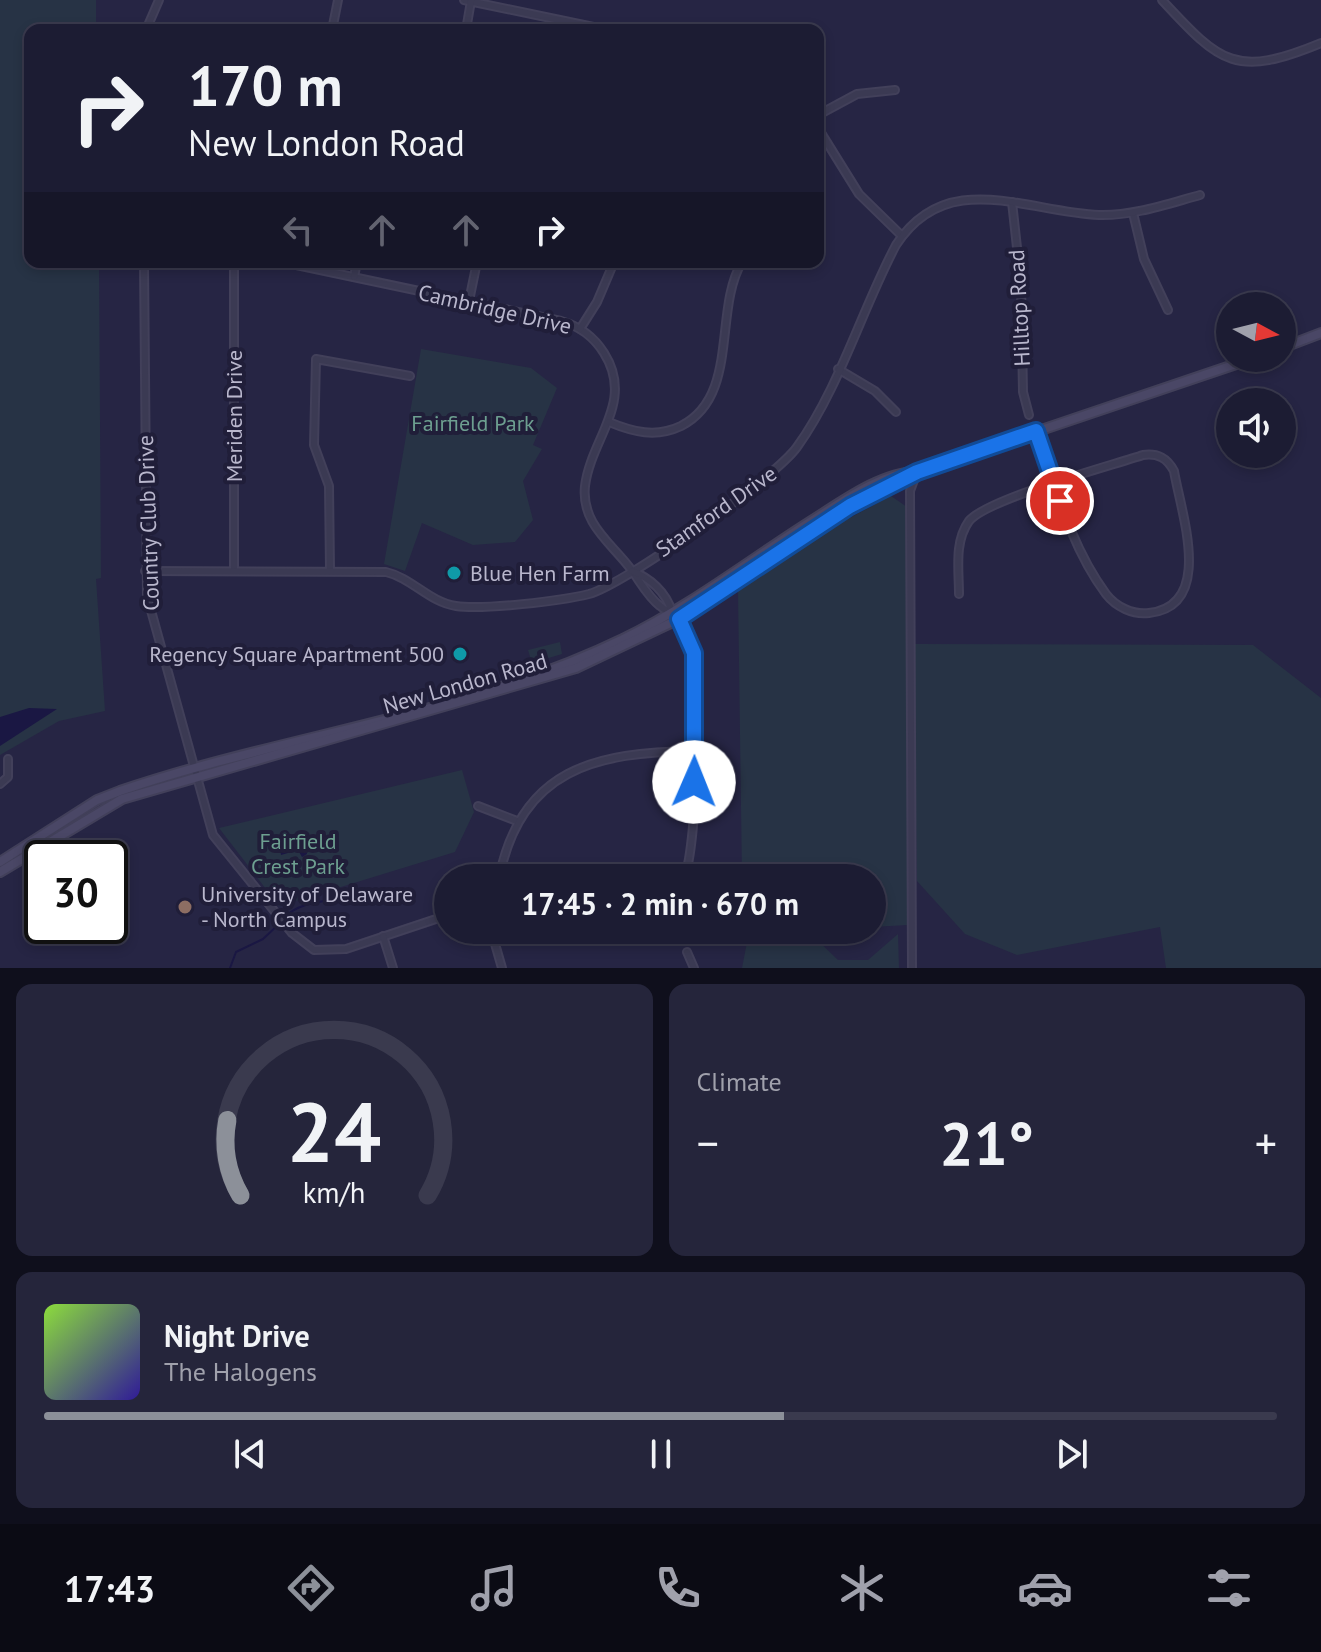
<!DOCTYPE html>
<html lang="en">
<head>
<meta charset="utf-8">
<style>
	body { margin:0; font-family:"PT Sans",sans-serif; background:#25253b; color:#f1f3f6; height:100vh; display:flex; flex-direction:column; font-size:30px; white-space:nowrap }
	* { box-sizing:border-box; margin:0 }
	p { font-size:26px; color:#a0a1ac }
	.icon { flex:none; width:44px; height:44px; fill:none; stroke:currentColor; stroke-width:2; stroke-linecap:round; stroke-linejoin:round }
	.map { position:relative; height:968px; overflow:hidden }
	.sheet { display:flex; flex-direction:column; gap:16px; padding:16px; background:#0f0f1c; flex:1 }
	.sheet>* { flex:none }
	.top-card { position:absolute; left:24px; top:24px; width:800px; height:244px; border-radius:16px; box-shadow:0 4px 12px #0003,0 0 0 2px #3a3a4e; background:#1c1c33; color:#f1f3f6; overflow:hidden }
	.needle { width:52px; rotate:97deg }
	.fabs { position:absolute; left:1216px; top:292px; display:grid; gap:16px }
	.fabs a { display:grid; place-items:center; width:80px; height:80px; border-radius:50%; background:#1c1c33; box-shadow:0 4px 12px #0003,0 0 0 2px #3a3a4e; font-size:40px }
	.speed { position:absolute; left:24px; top:840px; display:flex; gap:16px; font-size:40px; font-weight:700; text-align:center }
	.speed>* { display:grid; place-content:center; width:104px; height:104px; border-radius:50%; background:#1c1c33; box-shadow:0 4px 12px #0003,0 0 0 2px #3a3a4e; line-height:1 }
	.speed .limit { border:4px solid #111; border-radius:12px; background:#fff; color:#111 }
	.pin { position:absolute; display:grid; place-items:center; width:68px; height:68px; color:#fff; margin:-34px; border:4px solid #fff; border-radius:50%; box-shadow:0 2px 8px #0007 }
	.me { position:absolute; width:88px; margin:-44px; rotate:1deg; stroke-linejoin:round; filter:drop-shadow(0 0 6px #0008) }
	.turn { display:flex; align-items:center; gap:28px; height:168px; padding:0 32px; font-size:36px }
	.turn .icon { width:104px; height:104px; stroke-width:2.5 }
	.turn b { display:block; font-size:56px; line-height:68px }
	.lanes { display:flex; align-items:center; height:76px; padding:0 32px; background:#0003; justify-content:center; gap:40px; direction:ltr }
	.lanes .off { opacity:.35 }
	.big { font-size:60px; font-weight:600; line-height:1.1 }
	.sheet .widget { flex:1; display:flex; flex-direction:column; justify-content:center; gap:12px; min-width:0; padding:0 28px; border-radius:16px; background:#25253b }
	.sheet .dial { align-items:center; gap:0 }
	.dial svg { height:208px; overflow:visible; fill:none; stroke:#3a3a4e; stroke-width:7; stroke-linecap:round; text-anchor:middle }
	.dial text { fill:#f1f3f6; stroke:none }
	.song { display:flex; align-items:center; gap:24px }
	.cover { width:96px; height:96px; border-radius:12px; background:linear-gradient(135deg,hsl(90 70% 55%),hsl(250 70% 35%)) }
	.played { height:8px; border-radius:4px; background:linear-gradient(90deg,#8c9099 60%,#3a3a4e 60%) }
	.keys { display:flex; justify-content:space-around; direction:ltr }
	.heat { display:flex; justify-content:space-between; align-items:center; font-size:44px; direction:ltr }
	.sheet .tiles { flex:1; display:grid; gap:16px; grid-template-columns:1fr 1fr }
	.widget:last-child { grid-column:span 2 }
	.trip { position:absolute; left:434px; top:864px; width:452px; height:80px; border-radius:40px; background:#1c1c33; box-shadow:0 4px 12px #0003,0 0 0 2px #3a3a4e; font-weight:600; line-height:80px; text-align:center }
	.tabs { display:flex; height:128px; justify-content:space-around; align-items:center; background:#0b0b14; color:#a0a1ac }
	.tabs .icon { width:56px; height:56px }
	.tabs .current { color:#8c9099 }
	.tabs b { font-size:36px; color:#f1f3f6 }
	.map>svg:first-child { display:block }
	.green { fill:#273345 }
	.water { fill:#1a1743 }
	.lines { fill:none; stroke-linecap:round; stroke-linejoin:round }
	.stream { stroke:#1a1743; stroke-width:2 }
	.minor-casing { stroke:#42405a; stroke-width:10 }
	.secondary-casing { stroke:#42405a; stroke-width:12 }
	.minor { stroke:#3b3a53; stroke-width:6 }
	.secondary { stroke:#4a4766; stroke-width:8 }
	.route-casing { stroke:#114b97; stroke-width:20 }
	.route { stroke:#1a73e8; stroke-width:14 }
	.culture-dot { fill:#0f9aa8; stroke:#201e39; stroke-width:3 }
	.education-dot { fill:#8d6e63; stroke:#201e39; stroke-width:3 }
	.labels { text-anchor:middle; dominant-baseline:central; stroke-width:8; stroke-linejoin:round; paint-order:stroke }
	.street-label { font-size:22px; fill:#b9b7cd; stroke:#201e39 }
	.park-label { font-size:22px; fill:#6d9f90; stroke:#201e39 }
	.poi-label { font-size:22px; fill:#b9b7cd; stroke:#201e39; text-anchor:start }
</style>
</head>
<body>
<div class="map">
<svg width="1321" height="968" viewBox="0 0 1321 968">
	<rect width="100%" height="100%" fill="#262544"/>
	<g class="green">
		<path d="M 0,0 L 96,0 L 96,30 L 30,30 L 30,262 L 99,262 L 101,578 L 96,579 L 105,711 L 59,721 L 0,755 Z"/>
		<path d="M 421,349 L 531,368 L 557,388 L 533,445 L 542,449 L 523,481 L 533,520 L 515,542 L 473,545 L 422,523 L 405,571 L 384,564 Z"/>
		<path d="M 891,496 L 907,507 L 908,925 L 872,927 L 872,878 L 742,878 L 738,591 L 825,531 Z"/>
		<path d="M 560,642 L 562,654 L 532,663 L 528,650 Z"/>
		<path d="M 913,644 L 1253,645 L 1321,698 L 1321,968 L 1166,968 L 1160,927 L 1017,955 L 965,934 L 917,881 Z"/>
		<path d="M 462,770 L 474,812 L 455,852 L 279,906 L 219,828 Z"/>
		<path d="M 898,934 L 899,968 L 742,968 L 748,937 L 812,935 L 838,960 L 868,960 Z"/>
	</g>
	<g class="water">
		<path d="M 29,708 L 57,709 L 0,746 L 0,717 Z"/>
		<path d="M 304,839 L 307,854 L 302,857 L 298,850 L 281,855 L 279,844 Z"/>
	</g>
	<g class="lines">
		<g class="stream">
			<path d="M 286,916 C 303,900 328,903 349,895"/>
			<path d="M 230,968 L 236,952 L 263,939 L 279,924"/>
		</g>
		<g class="minor-casing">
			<g id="minor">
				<path d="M 464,0 L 608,30"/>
				<path d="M 1162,0 C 1221,64 1236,78 1321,43"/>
				<path d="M 146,30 L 159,0"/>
				<path d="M 332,30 L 338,0"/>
				<path d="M 466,30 L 471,1"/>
				<path d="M 818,115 L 857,94 L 895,90"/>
				<path d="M 818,128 L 859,194 L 902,236"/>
				<path d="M 1012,202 L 1021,284 L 1023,392 L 1029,415"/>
				<path d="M 1133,213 L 1144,259 L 1168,310"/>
				<path d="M 144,262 L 147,596 L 213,835 L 292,933 L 314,950 L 346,949 L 448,915"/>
				<path d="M 234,262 L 234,571"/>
				<path d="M 282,262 L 561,321 C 579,326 594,337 604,353 C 635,402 591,438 585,486 C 581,523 610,542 630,568 C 640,581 647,596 660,606 C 671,615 680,618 687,630 C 703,659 698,847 684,878"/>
				<path d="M 354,277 L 357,262"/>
				<path d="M 469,301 L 477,262"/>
				<path d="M 580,329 L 597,302 L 614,262"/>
				<path d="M 838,369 L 875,391 L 896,412"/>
				<path d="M 609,422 C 633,432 656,438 681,426 C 740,396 713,310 742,262"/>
				<path d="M 330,570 L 329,486 L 314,445 L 316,359 L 410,376"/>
				<path d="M 145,571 L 386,572 C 412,578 429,602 456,606 C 483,610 561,601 589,594 C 625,584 775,478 797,447 C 839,389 862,309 896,245 C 947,167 1026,212 1099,215 C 1133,216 1167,204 1200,195"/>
				<path d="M 632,571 C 650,578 666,592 672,612"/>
				<path d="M 959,594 C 959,570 954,542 969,521 C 987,499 1110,466 1143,455 C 1158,453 1167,458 1174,471 C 1181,513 1215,606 1149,613 C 1133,615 1116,607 1106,594 C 1071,547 1055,486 1036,431"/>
				<path d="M 0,784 L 8,777 L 8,759"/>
				<path d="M 478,806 L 517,821"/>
				<path d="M 499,878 C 521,769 595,752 695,751"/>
				<path d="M 491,930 L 502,968"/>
				<path d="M 383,936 L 393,968"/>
				<path d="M 687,952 L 694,968"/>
				<path d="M 912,968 L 910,491 L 917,472"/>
			</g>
		</g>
		<g class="secondary-casing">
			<g id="secondary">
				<path d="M 1282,348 L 1321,333"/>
				<path d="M 0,862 L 97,800 L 120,791 C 284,735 467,715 623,639 C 689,607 747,562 808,523 C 839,504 879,473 916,472"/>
				<path d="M 0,872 L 122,799 L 576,668 L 679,619 L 850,506 L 917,472 L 1254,358"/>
			</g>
		</g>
		<use href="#minor" class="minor"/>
		<use href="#secondary" class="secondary"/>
	</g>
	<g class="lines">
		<g class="route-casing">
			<path id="route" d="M 694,782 L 694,653 L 679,619 L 850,506 L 917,472 L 1036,431 L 1060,501"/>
		</g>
		<use href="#route" class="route"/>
	</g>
	<g class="culture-dot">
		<circle cx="454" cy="573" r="8"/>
		<circle cx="460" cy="654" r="8"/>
	</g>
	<circle class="education-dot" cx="185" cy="907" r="8"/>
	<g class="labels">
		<g class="street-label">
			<text transform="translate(1019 308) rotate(-93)">Hilltop Road</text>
			<text transform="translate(495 309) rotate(13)">Cambridge Drive</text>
			<text transform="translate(234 416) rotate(-90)">Meriden Drive</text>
			<text transform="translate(716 511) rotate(-35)">Stamford Drive</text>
			<text transform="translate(148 523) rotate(-92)">Country Club Drive</text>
			<text transform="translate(465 683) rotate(-16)">New London Road</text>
		</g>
		<g class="park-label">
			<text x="473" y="423">Fairfield Park</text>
			<text x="298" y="841">Fairfield<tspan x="298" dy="25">Crest Park</tspan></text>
		</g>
		<g class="poi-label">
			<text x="470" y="573">Blue Hen Farm</text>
			<text x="444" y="654" text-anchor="end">Regency Square Apartment 500</text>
			<text x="201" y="894">University of Delaware<tspan x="201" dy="25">- North Campus</tspan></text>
		</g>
	</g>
</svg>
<div class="fabs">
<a><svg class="needle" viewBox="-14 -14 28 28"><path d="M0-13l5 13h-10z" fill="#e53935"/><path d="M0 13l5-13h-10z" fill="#a0a1ac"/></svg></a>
<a><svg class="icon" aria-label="sound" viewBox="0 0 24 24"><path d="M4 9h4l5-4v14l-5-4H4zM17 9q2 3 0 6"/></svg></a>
</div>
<div class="speed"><div class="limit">30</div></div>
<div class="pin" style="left:1060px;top:501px;background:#d93025"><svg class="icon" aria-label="arrive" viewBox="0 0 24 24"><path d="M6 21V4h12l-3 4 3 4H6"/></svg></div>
<svg class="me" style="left:694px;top:782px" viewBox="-20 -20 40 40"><circle r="19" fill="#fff"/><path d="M0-13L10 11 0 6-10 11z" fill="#1a73e8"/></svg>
<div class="trip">17:45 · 2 min · 670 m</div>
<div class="top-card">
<div class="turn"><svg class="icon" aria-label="right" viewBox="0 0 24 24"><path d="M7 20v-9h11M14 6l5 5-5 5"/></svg><div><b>170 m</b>New London Road</div></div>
<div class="lanes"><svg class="icon off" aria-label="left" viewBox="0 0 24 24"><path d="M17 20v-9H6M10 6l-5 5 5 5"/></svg><svg class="icon off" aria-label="ahead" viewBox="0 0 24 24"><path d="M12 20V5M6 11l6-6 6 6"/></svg><svg class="icon off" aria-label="ahead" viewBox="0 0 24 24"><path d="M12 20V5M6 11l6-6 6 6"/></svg><svg class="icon" aria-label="right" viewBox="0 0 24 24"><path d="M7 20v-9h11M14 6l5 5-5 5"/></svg></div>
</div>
</div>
<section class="sheet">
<div class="tiles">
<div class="widget dial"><svg viewBox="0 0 100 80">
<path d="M14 69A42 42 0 1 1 86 69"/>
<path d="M14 69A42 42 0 0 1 9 40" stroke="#8c9099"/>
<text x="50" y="56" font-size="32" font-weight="700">24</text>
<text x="50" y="72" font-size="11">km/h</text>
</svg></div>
<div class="widget"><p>Climate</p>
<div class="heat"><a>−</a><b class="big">21°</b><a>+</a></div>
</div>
<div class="widget">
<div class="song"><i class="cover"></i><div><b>Night Drive</b><p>The Halogens</p></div></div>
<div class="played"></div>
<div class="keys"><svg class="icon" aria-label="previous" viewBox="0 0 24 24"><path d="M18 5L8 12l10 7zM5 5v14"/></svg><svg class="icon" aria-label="pause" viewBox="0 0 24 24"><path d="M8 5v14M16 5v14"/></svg><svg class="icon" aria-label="next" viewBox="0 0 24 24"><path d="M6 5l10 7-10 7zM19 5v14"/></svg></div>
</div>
</div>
</section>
<nav class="tabs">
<b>17:43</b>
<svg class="icon current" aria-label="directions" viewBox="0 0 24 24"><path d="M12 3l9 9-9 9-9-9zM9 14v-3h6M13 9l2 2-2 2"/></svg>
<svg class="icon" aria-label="music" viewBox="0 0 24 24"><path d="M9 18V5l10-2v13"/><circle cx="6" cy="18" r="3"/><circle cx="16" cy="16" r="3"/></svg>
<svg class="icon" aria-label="phone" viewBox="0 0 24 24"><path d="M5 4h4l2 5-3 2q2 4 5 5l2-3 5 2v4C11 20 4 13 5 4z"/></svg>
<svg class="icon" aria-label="climate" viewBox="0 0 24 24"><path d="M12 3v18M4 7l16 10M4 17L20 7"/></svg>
<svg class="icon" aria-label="car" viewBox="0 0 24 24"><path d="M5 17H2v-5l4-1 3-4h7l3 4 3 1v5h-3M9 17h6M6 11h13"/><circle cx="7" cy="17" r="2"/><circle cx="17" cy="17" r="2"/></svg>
<svg class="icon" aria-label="filters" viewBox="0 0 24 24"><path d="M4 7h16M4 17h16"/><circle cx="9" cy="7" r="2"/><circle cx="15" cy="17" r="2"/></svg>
</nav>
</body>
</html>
